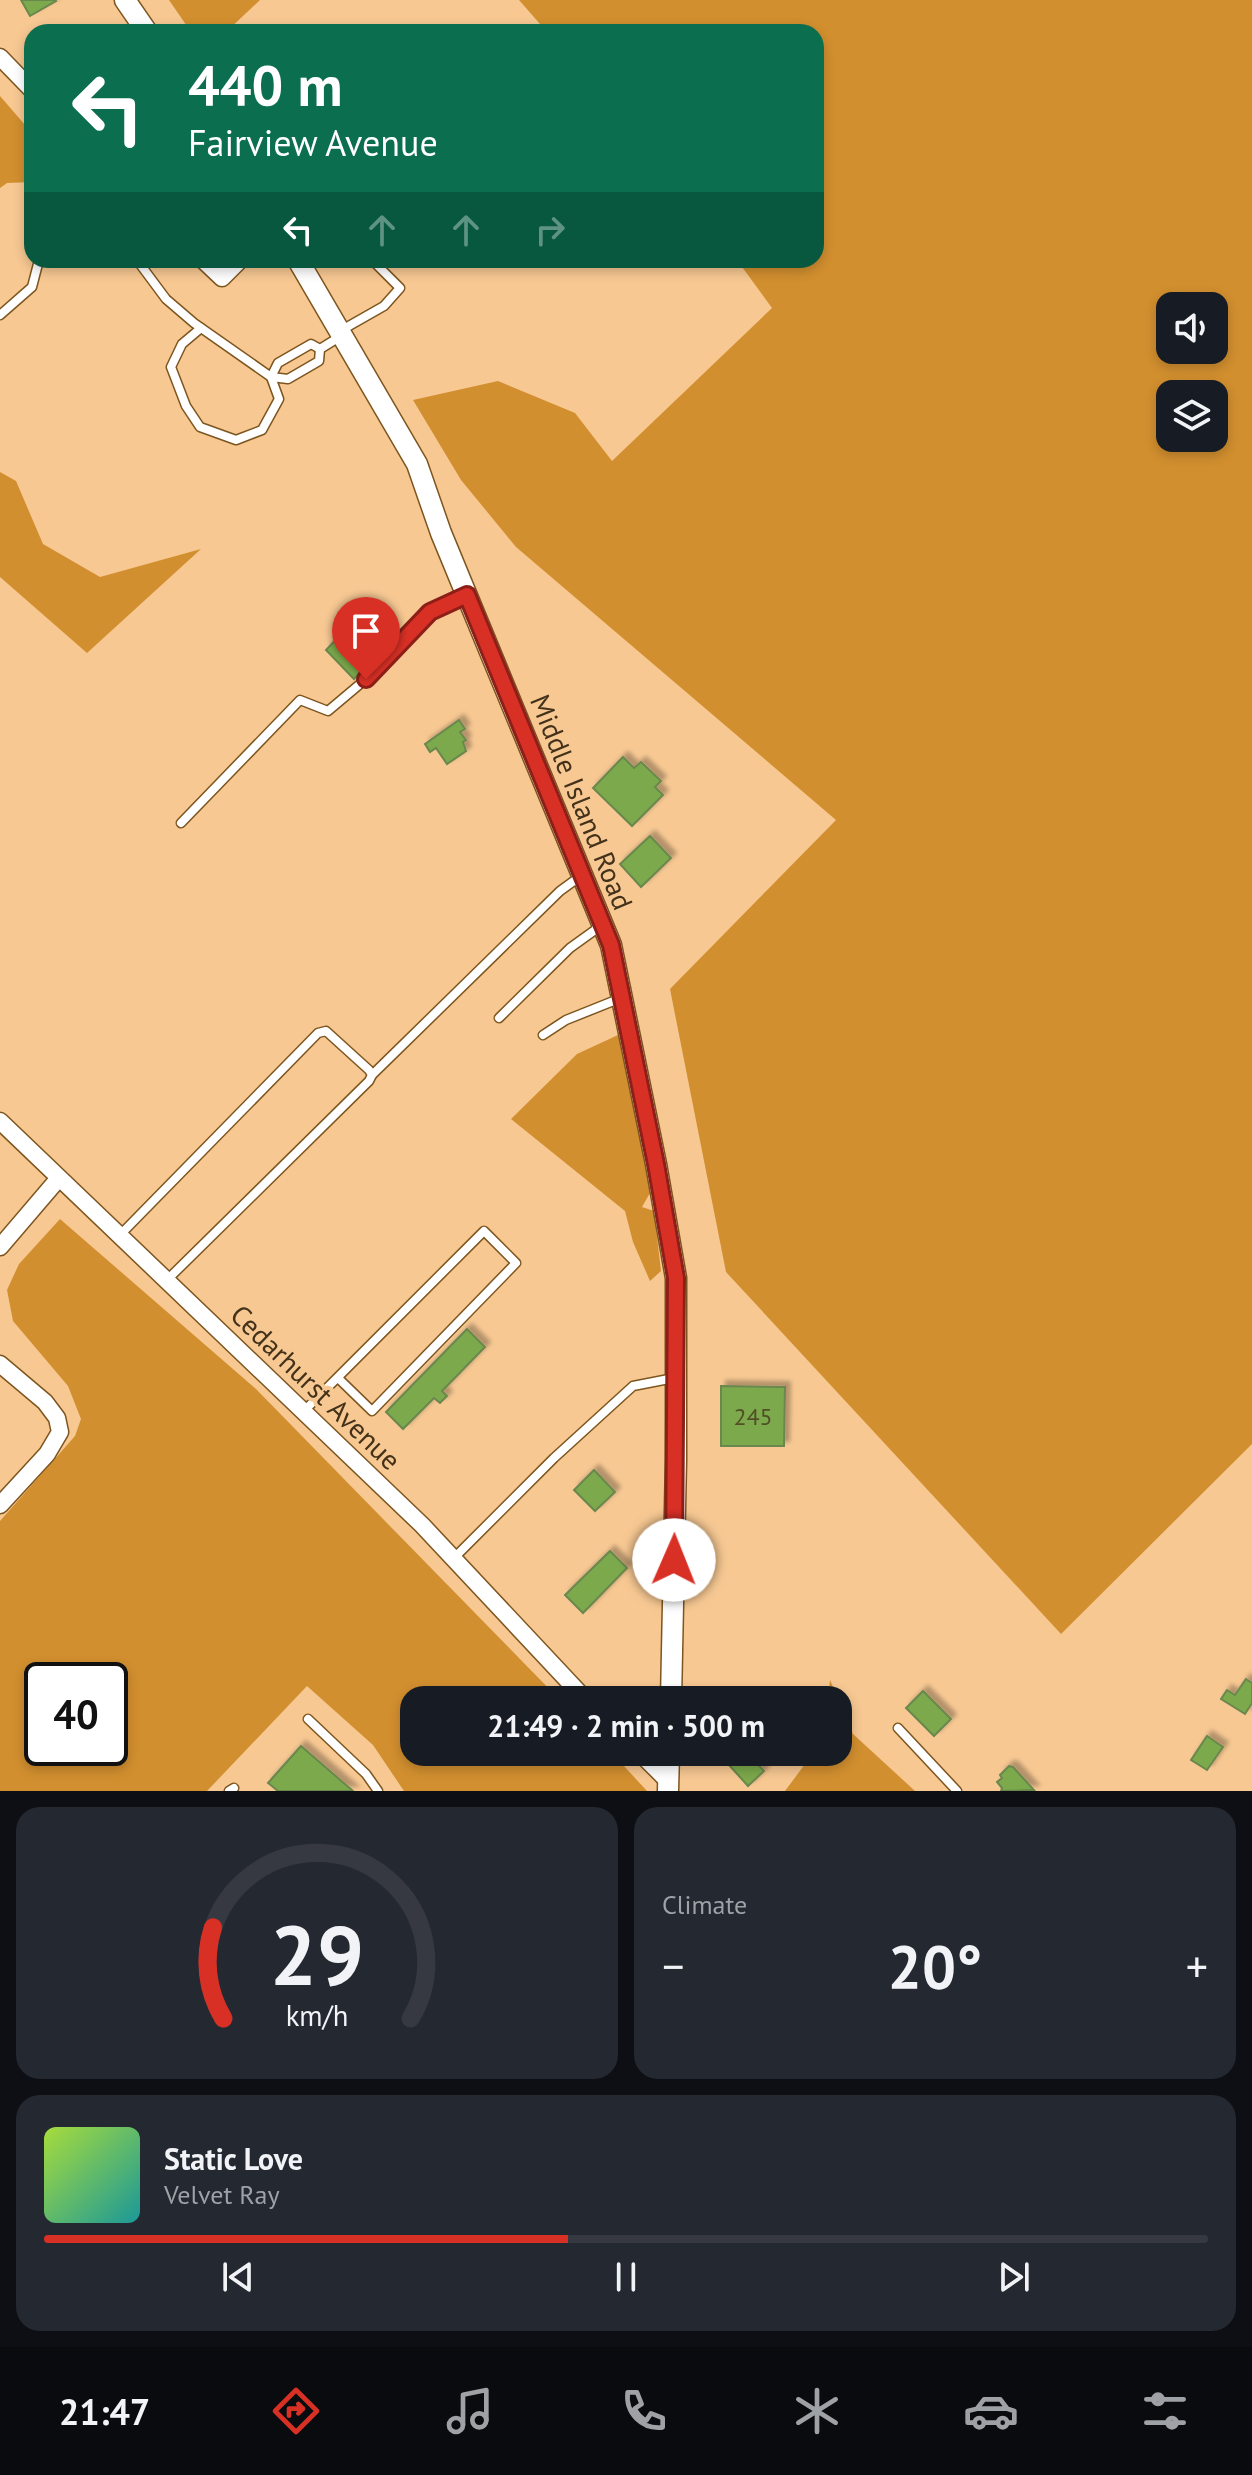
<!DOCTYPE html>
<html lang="en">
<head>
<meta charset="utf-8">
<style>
	body { margin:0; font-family:"PT Sans",sans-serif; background:#242831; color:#f1f3f6; height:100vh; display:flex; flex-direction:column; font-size:30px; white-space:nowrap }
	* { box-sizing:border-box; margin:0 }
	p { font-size:26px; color:#9ea1a6 }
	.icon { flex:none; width:44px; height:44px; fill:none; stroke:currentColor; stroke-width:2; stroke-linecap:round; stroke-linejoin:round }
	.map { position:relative; height:1791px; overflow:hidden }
	.drawer { display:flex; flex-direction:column; gap:16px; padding:16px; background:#0d0f14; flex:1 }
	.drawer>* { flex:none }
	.guide { position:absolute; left:24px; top:24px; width:800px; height:244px; border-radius:24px; box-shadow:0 4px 12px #0003; background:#0b6e4f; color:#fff; overflow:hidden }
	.fabs { position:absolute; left:1156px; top:292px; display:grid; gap:16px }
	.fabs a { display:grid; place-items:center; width:72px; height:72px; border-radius:16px; background:#171b24; box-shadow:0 4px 12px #0003; font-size:40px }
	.speed { position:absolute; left:24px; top:1662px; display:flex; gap:16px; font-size:40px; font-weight:700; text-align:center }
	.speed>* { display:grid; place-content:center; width:104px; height:104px; border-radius:50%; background:#171b24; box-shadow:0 4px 12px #0003; line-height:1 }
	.speed .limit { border:4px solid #111; border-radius:12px; background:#fff; color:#111 }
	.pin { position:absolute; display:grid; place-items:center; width:68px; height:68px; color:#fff; margin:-82px -34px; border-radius:50% 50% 50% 0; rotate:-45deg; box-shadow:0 0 8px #0007 }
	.pin .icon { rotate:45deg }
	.me { position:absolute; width:88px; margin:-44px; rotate:1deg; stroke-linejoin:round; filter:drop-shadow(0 0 6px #0008) }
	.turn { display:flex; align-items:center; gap:28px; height:168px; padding:0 32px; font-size:36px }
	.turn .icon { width:104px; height:104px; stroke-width:2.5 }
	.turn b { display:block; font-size:56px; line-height:68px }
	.lanes { display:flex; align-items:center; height:76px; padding:0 32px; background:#0003; justify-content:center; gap:40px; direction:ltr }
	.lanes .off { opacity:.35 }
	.big { font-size:60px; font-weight:800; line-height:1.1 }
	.drawer .card { flex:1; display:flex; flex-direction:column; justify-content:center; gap:12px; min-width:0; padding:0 28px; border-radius:24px; background:#242831 }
	.drawer .dial { align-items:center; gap:0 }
	.dial svg { height:208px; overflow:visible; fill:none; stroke:#363941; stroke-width:7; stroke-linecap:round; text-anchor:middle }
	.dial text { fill:#f1f3f6; stroke:none }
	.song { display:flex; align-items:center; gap:24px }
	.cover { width:96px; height:96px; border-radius:12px; background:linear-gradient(135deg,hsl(80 70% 55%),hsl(180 70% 35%)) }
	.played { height:8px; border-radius:4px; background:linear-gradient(90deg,#d93025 45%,#363941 45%) }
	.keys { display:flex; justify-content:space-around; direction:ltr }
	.heat { display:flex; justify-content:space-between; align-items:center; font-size:44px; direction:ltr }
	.drawer .tiles { flex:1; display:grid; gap:16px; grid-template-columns:1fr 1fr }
	.card:last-child { grid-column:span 2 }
	.trip { position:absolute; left:400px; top:1686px; width:452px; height:80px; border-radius:24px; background:#171b24; box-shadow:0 4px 12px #0003; font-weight:800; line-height:80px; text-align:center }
	.menu { display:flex; height:128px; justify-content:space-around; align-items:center; background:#090b0e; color:#9ea1a6 }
	.menu .icon { width:56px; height:56px }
	.menu .current { color:#d93025 }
	.menu b { font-size:36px; color:#f1f3f6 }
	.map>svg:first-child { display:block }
	.forest { fill:#d28f2f; fill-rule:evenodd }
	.building { fill:#7ba94b; stroke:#6a874e; stroke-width:2; filter:url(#shadow) }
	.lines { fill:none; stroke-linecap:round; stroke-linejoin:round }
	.service-casing { stroke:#7d551e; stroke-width:11 }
	.minor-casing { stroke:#7d551e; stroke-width:19 }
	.tertiary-casing { stroke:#7d551e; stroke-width:23 }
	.service { stroke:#fff; stroke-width:8 }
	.minor { stroke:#fff; stroke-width:16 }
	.tertiary { stroke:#fff; stroke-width:20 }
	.route-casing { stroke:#8d1f18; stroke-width:20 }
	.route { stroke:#d93025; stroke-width:14 }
	.labels { text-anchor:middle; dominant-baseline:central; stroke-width:8; stroke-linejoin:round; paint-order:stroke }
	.number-label { font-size:24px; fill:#514f26 }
	.street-label { font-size:28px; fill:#43311a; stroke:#f7c892 }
</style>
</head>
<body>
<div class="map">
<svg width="1252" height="1791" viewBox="0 0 1252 1791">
	<defs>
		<filter id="shadow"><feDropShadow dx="5" dy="-5" stdDeviation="2" flood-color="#0004"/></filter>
	</defs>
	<rect width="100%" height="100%" fill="#f7c892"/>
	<g class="forest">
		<path d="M 169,0 L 260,0 L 226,32 L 191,32 Z"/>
		<path d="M 519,0 L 1252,0 L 1252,1444 L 1061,1634 L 726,1272 L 670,989 L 836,820 L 516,547 L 461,480 L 413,400 L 498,381 L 575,413 L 612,461 L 772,308 L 737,260 L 816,260 L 816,32 L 547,32 ZM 1214,306 L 1214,350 L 1170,350 L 1170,306 ZM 1170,394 L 1214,394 L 1214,438 L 1170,438 Z"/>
		<path d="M 0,96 L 32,133 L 32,182 L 7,183 L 0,188 Z"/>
		<path d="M 0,472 L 16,481 L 43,544 L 100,577 L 201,549 L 87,653 L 0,577 Z"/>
		<path d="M 618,1035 L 638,1113 L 650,1193 L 642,1207 L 654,1211 L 661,1271 L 650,1281 L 633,1242 L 625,1211 L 511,1119 L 577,1054 Z"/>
		<path d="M 60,1219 L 256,1389 L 560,1700 L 414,1700 L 414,1752 L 611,1752 L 647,1791 L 404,1791 L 373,1745 L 307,1686 L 207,1791 L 0,1791 L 0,1521 L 75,1436 L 81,1419 L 68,1386 L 13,1321 L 7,1290 L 19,1264 ZM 110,1680 L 110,1748 L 42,1748 L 42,1680 Z"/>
		<path d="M 830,1680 L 853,1734 L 915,1791 L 785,1791 L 814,1752 L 838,1752 L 838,1700 L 828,1700 Z"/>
	</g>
	<g class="building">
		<path d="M 21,0 L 55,0 L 56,1 L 30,16 Z"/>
		<path d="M 375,618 L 386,629 L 373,641 L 383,651 L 354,679 L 326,650 L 347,628 L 356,637 Z"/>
		<path d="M 459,720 L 465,729 L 460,732 L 466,740 L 463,742 L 466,751 L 447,764 L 436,748 L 430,752 L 425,744 Z"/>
		<path d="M 623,757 L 634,768 L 641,762 L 661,781 L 655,787 L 663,795 L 632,826 L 593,788 Z"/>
		<path d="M 650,836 L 671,858 L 641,887 L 620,864 Z"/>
		<path d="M 467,1329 L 485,1347 L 442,1391 L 447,1396 L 440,1403 L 434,1398 L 403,1429 L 386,1412 Z"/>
		<path d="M 721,1386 L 785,1387 L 784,1446 L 721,1446 Z"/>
		<path d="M 594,1470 L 615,1492 L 595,1511 L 574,1490 Z"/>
		<path d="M 610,1551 L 627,1568 L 583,1613 L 565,1595 Z"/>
		<path d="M 1246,1679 L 1252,1683 L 1252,1703 L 1245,1714 L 1221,1699 L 1227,1690 L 1235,1695 Z"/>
		<path d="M 923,1691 L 951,1719 L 934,1736 L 906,1708 Z"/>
		<path d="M 1207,1736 L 1223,1747 L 1207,1770 L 1191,1760 Z"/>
		<path d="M 301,1746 L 353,1791 L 278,1791 L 268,1783 Z"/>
		<path d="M 743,1752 L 746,1752 L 764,1771 L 748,1786 L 729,1765 Z"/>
		<path d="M 1009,1766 L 1013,1767 L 1034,1790 L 1001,1791 L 1002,1788 L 997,1782 L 1002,1778 L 1000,1775 Z"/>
	</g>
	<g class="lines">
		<g class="service-casing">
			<g id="service">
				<path d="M 137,260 L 166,299 L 194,323 L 271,377 L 288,379 L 319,361 L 320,349"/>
				<path d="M 0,315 L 32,287 L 39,260"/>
				<path d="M 201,328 L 182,344 L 171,367 L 186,406 L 200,427 L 236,440 L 262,430 L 279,399 L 271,377 L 278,363 L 311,344 L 320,349 L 341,336"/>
				<path d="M 340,331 L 384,306 L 400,288 L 372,260"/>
				<path d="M 181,823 L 300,700 L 328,711 L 366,679 L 430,612 L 466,596"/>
				<path d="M 499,1018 L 570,948 L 602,925"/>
				<path d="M 543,1035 L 566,1020 L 621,998"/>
				<path d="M 372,1075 L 560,891 L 582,875"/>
				<path d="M 120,1235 L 318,1033 L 326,1031 L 369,1070 L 372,1075 L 369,1081 L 166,1281"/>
				<path d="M 304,1411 L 484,1231 L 516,1263 L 372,1411 L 338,1378"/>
				<path d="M 454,1558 L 554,1458 L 633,1386 L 674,1378"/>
				<path d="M 308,1719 L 366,1774 L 378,1791"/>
				<path d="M 898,1728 L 957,1791"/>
				<path d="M 229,1791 L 234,1788"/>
			</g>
		</g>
		<g class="minor-casing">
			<g id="minor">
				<path d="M 0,57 L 32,90"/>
				<path d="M 203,260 L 222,278 L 240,260"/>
				<path d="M 0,1121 L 422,1525 L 586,1700"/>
				<path d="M 0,1247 L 59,1178"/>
				<path d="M 0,1364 L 45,1402 L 57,1418 L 60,1432 L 47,1454 L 0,1505"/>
				<path d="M 639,1752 L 668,1781"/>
			</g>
		</g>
		<g class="tertiary-casing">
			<g id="tertiary">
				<path d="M 125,0 L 147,32"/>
				<path d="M 298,260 L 417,464 L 441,533 L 611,945 L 656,1164 L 676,1278 L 676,1460 L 671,1700"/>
				<path d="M 668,1791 L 669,1752"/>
			</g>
		</g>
		<use href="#service" class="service"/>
		<use href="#minor" class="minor"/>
		<use href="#tertiary" class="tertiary"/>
	</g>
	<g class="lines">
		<g class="route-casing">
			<path id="route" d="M 366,679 L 430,612 L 467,595 L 611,945 L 656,1164 L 676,1278 L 674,1560"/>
		</g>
		<use href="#route" class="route"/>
	</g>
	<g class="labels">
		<g class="number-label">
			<text x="753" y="1416">245</text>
		</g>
		<g class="street-label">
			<text transform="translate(582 802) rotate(68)">Middle Island Road</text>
			<text transform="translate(316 1387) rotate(44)">Cedarhurst Avenue</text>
		</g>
	</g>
</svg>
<div class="fabs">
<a><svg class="icon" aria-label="sound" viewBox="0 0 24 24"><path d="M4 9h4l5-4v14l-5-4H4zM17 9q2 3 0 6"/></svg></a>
<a><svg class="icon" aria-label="layers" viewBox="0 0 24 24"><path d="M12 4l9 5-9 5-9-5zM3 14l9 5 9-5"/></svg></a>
</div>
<div class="speed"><div class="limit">40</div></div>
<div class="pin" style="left:366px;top:679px;background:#d93025"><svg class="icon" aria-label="arrive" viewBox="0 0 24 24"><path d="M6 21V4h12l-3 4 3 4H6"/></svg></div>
<svg class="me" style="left:674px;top:1560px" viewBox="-20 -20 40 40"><circle r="19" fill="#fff"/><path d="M0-13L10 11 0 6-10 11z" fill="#d93025"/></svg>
<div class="trip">21:49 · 2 min · 500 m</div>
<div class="guide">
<div class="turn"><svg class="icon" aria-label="left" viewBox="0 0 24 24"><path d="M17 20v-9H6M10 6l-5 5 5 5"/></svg><div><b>440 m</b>Fairview Avenue</div></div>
<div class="lanes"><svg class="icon" aria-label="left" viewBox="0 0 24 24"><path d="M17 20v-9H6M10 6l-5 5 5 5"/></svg><svg class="icon off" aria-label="ahead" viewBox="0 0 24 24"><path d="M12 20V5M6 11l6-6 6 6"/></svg><svg class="icon off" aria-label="ahead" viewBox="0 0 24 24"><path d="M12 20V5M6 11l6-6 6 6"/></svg><svg class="icon off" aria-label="right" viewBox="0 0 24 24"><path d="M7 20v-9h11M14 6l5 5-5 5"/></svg></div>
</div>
</div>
<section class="drawer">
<div class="tiles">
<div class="card dial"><svg viewBox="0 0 100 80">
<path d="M14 69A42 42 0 1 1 86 69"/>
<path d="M14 69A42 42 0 0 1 10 34" stroke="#d93025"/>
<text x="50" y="56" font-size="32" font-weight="700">29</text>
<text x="50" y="72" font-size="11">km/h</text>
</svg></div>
<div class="card"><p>Climate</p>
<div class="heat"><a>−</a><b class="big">20°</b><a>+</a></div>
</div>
<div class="card">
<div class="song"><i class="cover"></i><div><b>Static Love</b><p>Velvet Ray</p></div></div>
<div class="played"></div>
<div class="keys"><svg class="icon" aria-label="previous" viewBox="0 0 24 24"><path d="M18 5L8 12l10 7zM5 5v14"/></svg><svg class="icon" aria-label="pause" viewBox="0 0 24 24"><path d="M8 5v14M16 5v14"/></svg><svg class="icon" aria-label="next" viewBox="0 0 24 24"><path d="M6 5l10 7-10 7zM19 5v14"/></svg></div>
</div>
</div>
</section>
<nav class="menu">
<b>21:47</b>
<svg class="icon current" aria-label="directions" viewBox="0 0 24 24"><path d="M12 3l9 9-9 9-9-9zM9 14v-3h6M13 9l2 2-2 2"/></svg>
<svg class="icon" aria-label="music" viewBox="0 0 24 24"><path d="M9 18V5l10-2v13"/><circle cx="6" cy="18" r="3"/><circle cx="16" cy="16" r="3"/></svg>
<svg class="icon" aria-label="phone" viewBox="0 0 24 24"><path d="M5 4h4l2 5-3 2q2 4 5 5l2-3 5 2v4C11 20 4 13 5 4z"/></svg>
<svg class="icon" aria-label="climate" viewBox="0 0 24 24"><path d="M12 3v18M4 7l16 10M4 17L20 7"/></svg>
<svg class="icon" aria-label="car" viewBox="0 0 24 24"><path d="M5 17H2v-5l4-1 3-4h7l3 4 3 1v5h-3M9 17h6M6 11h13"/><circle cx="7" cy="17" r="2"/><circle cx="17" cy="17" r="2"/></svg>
<svg class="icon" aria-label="filters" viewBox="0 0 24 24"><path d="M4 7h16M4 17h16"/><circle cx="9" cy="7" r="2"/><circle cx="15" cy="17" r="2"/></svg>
</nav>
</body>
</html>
